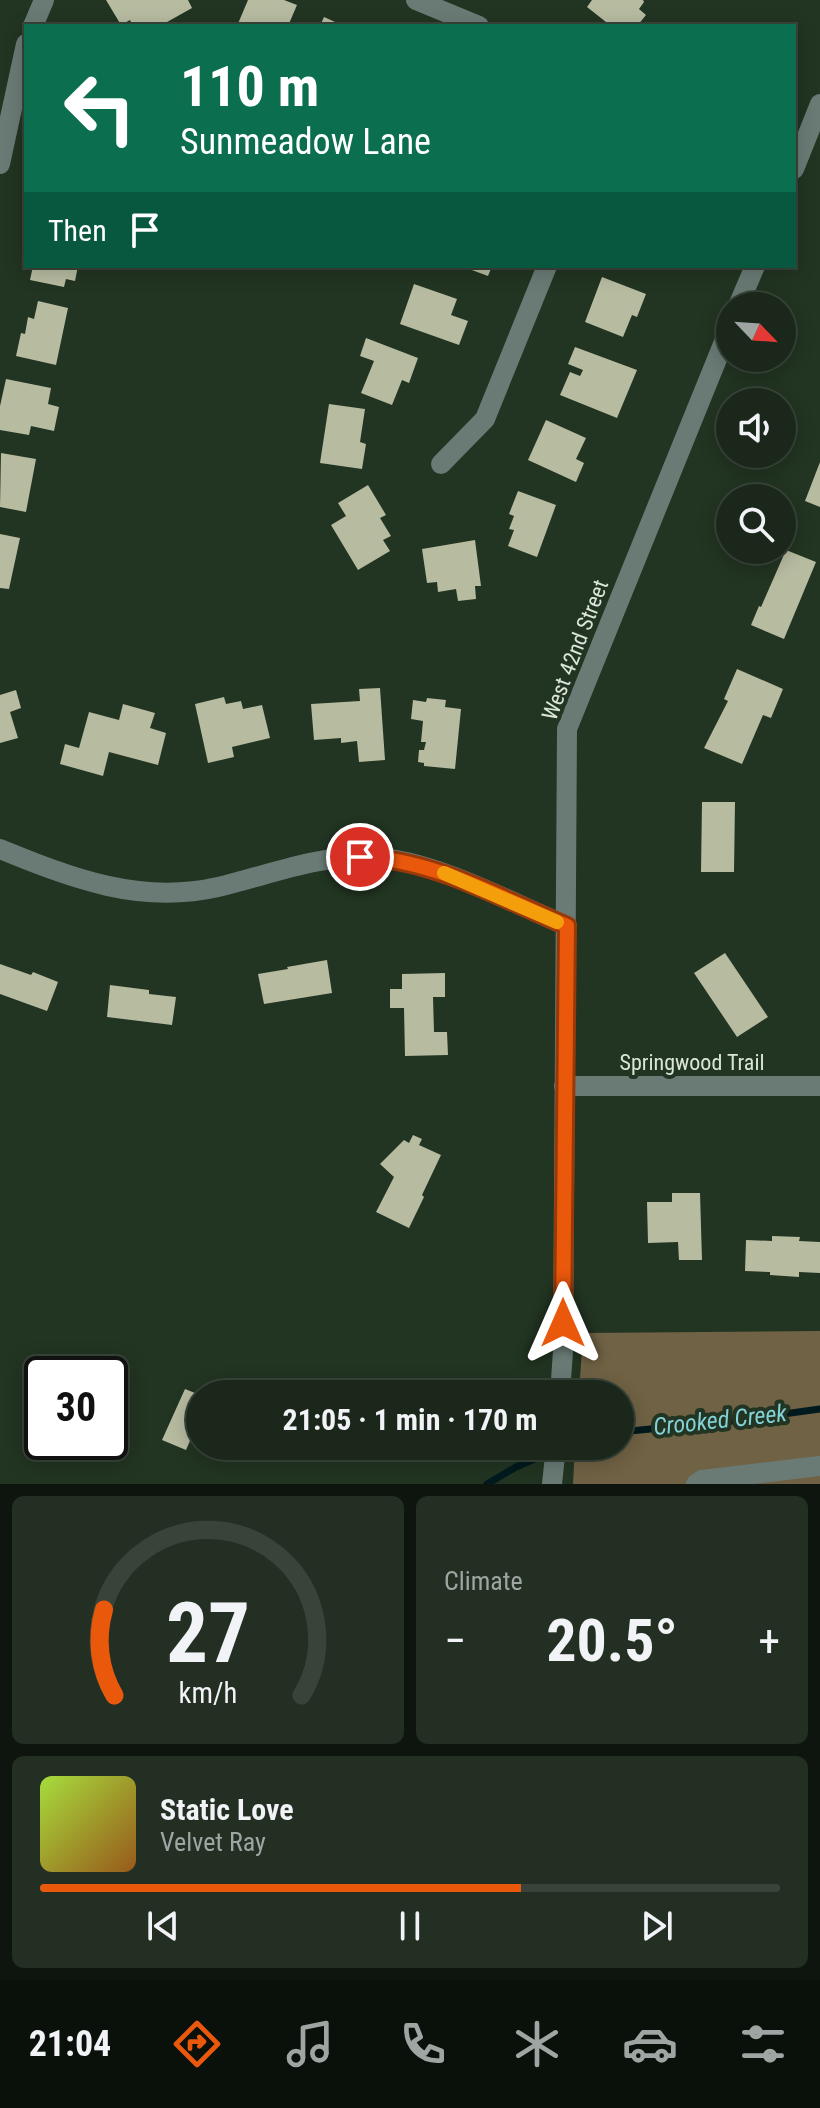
<!DOCTYPE html>
<html lang="en">
<head>
<meta charset="utf-8">
<style>
	body { margin:0; font-family:"Roboto Condensed",sans-serif; background:#232f23; color:#f1f3f6; height:100vh; display:flex; flex-direction:column; font-size:30px; white-space:nowrap }
	* { box-sizing:border-box; margin:0 }
	p { font-size:26px; color:#9fa5a2 }
	.icon { flex:none; width:44px; height:44px; fill:none; stroke:currentColor; stroke-width:2; stroke-linecap:round; stroke-linejoin:round }
	.map { position:relative; height:1484px; overflow:hidden }
	.side { display:flex; flex-direction:column; gap:12px; padding:12px; background:#0e150e; flex:1 }
	.side>* { flex:none }
	.guide { position:absolute; left:24px; top:24px; width:772px; height:244px; border-radius:0px; box-shadow:0 4px 20px #0003,0 0 0 2px #384439; background:#0b6e4f; color:#fff; overflow:hidden }
	.needle { width:52px; rotate:115deg }
	.controls { position:absolute; left:716px; top:292px; display:grid; gap:16px }
	.controls a { display:grid; place-items:center; width:80px; height:80px; border-radius:50%; background:#1a271a; box-shadow:0 4px 20px #0003,0 0 0 2px #384439; font-size:40px }
	.speed { position:absolute; left:24px; top:1356px; display:flex; gap:16px; font-size:40px; font-weight:700; text-align:center }
	.speed>* { display:grid; place-content:center; width:104px; height:104px; border-radius:50%; background:#1a271a; box-shadow:0 4px 20px #0003,0 0 0 2px #384439; line-height:1 }
	.speed .limit { border:4px solid #111; border-radius:12px; background:#fff; color:#111 }
	.pin { position:absolute; display:grid; place-items:center; width:68px; height:68px; color:#fff; margin:-34px; border:4px solid #fff; border-radius:50%; box-shadow:0 2px 8px #0007 }
	.me { position:absolute; width:88px; margin:-44px; rotate:0deg; stroke-linejoin:round; filter:drop-shadow(0 0 6px #0008) }
	.turn { display:flex; align-items:center; gap:28px; height:168px; padding:0 24px; font-size:36px }
	.turn .icon { width:104px; height:104px; stroke-width:2.5 }
	.turn b { display:block; font-size:56px; line-height:68px }
	.then { display:flex; align-items:center; height:76px; padding:0 24px; background:#0003; gap:16px; font-size:30px }
	.big { font-size:60px; font-weight:700; line-height:1.1 }
	.side .tile { flex:1; display:flex; flex-direction:column; justify-content:center; gap:12px; min-width:0; padding:0 28px; border-radius:12px; background:#232f23 }
	.side .dial { align-items:center; gap:0 }
	.dial svg { height:208px; overflow:visible; fill:none; stroke:#384439; stroke-width:7; stroke-linecap:round; text-anchor:middle }
	.dial text { fill:#f1f3f6; stroke:none }
	.song { display:flex; align-items:center; gap:24px }
	.cover { width:96px; height:96px; border-radius:12px; background:linear-gradient(135deg,hsl(80 70% 55%),hsl(30 70% 35%)) }
	.played { height:8px; border-radius:4px; background:linear-gradient(90deg,#ea580c 65%,#384439 65%) }
	.keys { display:flex; justify-content:space-around; direction:ltr }
	.heat { display:flex; justify-content:space-between; align-items:center; font-size:44px; direction:ltr }
	.side .tiles { flex:1; display:grid; gap:12px; grid-template-columns:1fr 1fr }
	.tile:last-child { grid-column:span 2 }
	.trip { position:absolute; left:186px; top:1380px; width:448px; height:80px; border-radius:40px; background:#1a271a; box-shadow:0 4px 20px #0003,0 0 0 2px #384439; font-weight:700; line-height:80px; text-align:center }
	.tabs { display:flex; height:128px; justify-content:space-around; align-items:center; background:#0a100a; color:#9fa5a2 }
	.tabs .icon { width:56px; height:56px }
	.tabs .current { color:#ea580c }
	.tabs b { font-size:36px; color:#f1f3f6 }
	.map>svg:first-child { display:block }
	.forest { fill:#706244 }
	.lines { fill:none; stroke-linecap:round; stroke-linejoin:round }
	.stream { stroke:#001a1d; stroke-width:7 }
	.building { fill:#b7bba0 }
	.minor { stroke:#6a7b76; stroke-width:20 }
	.route-casing { stroke:#983908; stroke-width:20 }
	.route { stroke:#ea580c; stroke-width:14 }
	.slow { stroke:#f59e0b; stroke-width:14 }
	.labels { text-anchor:middle; dominant-baseline:central; stroke-width:8; stroke-linejoin:round; paint-order:stroke }
	.street-label { font-size:22px; fill:#dbe6db; stroke:#223422 }
	.water-label { font-size:24px; font-style:italic; fill:#84d1d8; stroke:#223422 }
</style>
</head>
<body>
<div class="map">
<svg width="820" height="1484" viewBox="0 0 820 1484">
	<rect width="100%" height="100%" fill="#223422"/>
	<path class="forest" d="M 820,1331 L 820,1484 L 573,1484 L 575,1446 L 620,1446 L 620,1394 L 579,1394 L 583,1333 Z"/>
	<g class="lines">
		<g class="stream">
			<path d="M 620,1432 L 732,1421 L 820,1409"/>
			<path d="M 487,1484 L 516,1467 L 551,1452"/>
		</g>
	</g>
	<g class="building">
		<path d="M 106,0 L 188,0 L 192,8 L 160,26 L 133,26 L 130,20 L 121,25 Z"/>
		<path d="M 248,0 L 284,0 L 297,5 L 288,26 L 237,26 Z"/>
		<path d="M 592,0 L 643,0 L 644,2 L 639,9 L 646,15 L 637,26 L 611,26 L 587,7 Z"/>
		<path d="M 324,17 L 344,26 L 320,26 Z"/>
		<path d="M 33,266 L 78,266 L 75,281 L 66,279 L 64,287 L 30,280 Z"/>
		<path d="M 461,266 L 492,266 L 488,276 Z"/>
		<path d="M 602,277 L 646,294 L 637,317 L 632,315 L 623,337 L 585,322 Z"/>
		<path d="M 414,284 L 457,299 L 451,315 L 468,321 L 459,345 L 400,324 Z"/>
		<path d="M 38,301 L 68,308 L 56,365 L 16,356 L 21,333 L 25,334 L 28,317 L 34,319 Z"/>
		<path d="M 366,338 L 418,358 L 409,383 L 402,380 L 392,405 L 361,393 L 374,361 L 360,356 Z"/>
		<path d="M 575,347 L 637,370 L 617,418 L 560,395 L 570,372 L 580,376 L 583,370 L 568,364 Z"/>
		<path d="M 6,379 L 51,388 L 48,404 L 59,407 L 54,431 L 31,426 L 29,435 L 0,430 L 0,406 Z"/>
		<path d="M 329,404 L 365,409 L 360,442 L 366,444 L 362,469 L 320,463 Z"/>
		<path d="M 546,420 L 586,438 L 576,459 L 584,463 L 576,482 L 528,460 Z"/>
		<path d="M 1,453 L 36,459 L 26,512 L 0,507 Z"/>
		<path d="M 820,462 L 820,507 L 805,501 Z"/>
		<path d="M 368,485 L 386,515 L 380,518 L 391,536 L 383,540 L 390,551 L 358,570 L 331,525 L 346,516 L 338,503 Z"/>
		<path d="M 518,491 L 556,505 L 537,557 L 508,546 L 514,530 L 509,529 L 514,516 L 509,514 Z"/>
		<path d="M 0,534 L 20,538 L 9,589 L 0,588 Z"/>
		<path d="M 475,540 L 481,586 L 475,586 L 476,599 L 458,601 L 456,589 L 438,592 L 437,582 L 427,583 L 422,549 Z"/>
		<path d="M 786,550 L 816,562 L 784,639 L 751,625 L 759,606 L 761,607 Z"/>
		<path d="M 737,669 L 783,689 L 771,718 L 763,715 L 742,764 L 704,748 L 728,701 L 724,699 Z"/>
		<path d="M 380,688 L 385,760 L 359,762 L 357,741 L 341,743 L 341,738 L 314,740 L 311,704 L 360,701 L 359,689 Z"/>
		<path d="M 16,690 L 21,708 L 10,712 L 18,738 L 0,743 L 0,695 Z"/>
		<path d="M 224,697 L 226,704 L 241,701 L 243,709 L 262,705 L 270,738 L 232,747 L 234,757 L 208,763 L 195,704 Z"/>
		<path d="M 427,698 L 446,700 L 445,707 L 461,709 L 455,769 L 424,766 L 424,763 L 418,762 L 419,750 L 424,750 L 426,742 L 421,742 L 423,721 L 411,719 L 413,700 L 426,702 Z"/>
		<path d="M 123,704 L 155,713 L 150,728 L 166,733 L 158,765 L 109,752 L 103,776 L 60,764 L 65,744 L 79,748 L 89,712 L 119,720 Z"/>
		<path d="M 702,802 L 735,802 L 734,872 L 701,872 Z"/>
		<path d="M 725,953 L 768,1017 L 737,1037 L 694,973 Z"/>
		<path d="M 327,960 L 332,993 L 264,1004 L 258,974 L 288,969 L 287,967 Z"/>
		<path d="M 0,964 L 31,975 L 33,972 L 58,982 L 47,1011 L 0,994 Z"/>
		<path d="M 445,973 L 445,997 L 433,997 L 434,1032 L 447,1032 L 448,1055 L 405,1056 L 404,1008 L 390,1008 L 390,989 L 402,989 L 402,974 Z"/>
		<path d="M 110,985 L 149,990 L 149,994 L 176,997 L 172,1025 L 107,1017 Z"/>
		<path d="M 413,1135 L 422,1139 L 419,1145 L 441,1155 L 422,1195 L 424,1197 L 409,1228 L 376,1212 L 394,1177 L 380,1164 L 404,1140 L 409,1143 Z"/>
		<path d="M 672,1193 L 700,1193 L 702,1260 L 679,1260 L 678,1242 L 648,1243 L 647,1202 L 672,1202 Z"/>
		<path d="M 772,1236 L 800,1237 L 799,1241 L 820,1242 L 820,1273 L 799,1272 L 799,1277 L 770,1275 L 770,1272 L 745,1271 L 746,1240 L 772,1241 Z"/>
		<path d="M 224,1384 L 241,1391 L 242,1387 L 259,1394 L 220,1394 Z"/>
		<path d="M 185,1389 L 200,1395 L 200,1428 L 196,1427 L 186,1450 L 162,1440 Z"/>
	</g>
	<g class="lines">
		<g class="minor">
			<path d="M 416,0 L 479,26"/>
			<path d="M 33,26 L 44,0"/>
			<path d="M 0,164 L 26,44"/>
			<path d="M 794,169 L 820,104"/>
			<path d="M 738,306 L 755,266"/>
			<path d="M 441,464 L 485,419 L 547,266"/>
			<path d="M 0,849 C 71,878 140,905 218,887 C 269,875 320,854 373,857 C 436,861 508,901 567,926"/>
			<path d="M 564,1086 L 820,1086"/>
			<path d="M 560,1394 L 563,1351 L 567,729 L 730,327"/>
			<path d="M 552,1484 L 556,1446"/>
			<path d="M 696,1484 L 702,1480 L 820,1466"/>
		</g>
	</g>
	<g class="lines">
		<g class="route-casing">
			<path id="route" d="M 360,857 C 433,859 500,898 567,926 L 563,1323"/>
		</g>
		<use href="#route" class="route"/>
		<path class="slow" d="M 444,873 L 557,922"/>
	</g>
	<g class="labels">
		<g class="street-label">
			<text transform="translate(575 650) rotate(-69)">West 42nd Street</text>
			<text x="692" y="1062">Springwood Trail</text>
		</g>
		<g class="water-label">
			<text transform="translate(720 1420) rotate(-6)">Crooked Creek</text>
		</g>
	</g>
</svg>
<div class="controls">
<a><svg class="needle" viewBox="-14 -14 28 28"><path d="M0-13l5 13h-10z" fill="#e53935"/><path d="M0 13l5-13h-10z" fill="#9fa5a2"/></svg></a>
<a><svg class="icon" aria-label="sound" viewBox="0 0 24 24"><path d="M4 9h4l5-4v14l-5-4H4zM17 9q2 3 0 6"/></svg></a>
<a><svg class="icon" aria-label="search" viewBox="0 0 24 24"><circle cx="10" cy="10" r="6"/><path d="M15 15l6 6"/></svg></a>
</div>
<div class="speed"><div class="limit">30</div></div>
<div class="pin" style="left:360px;top:857px;background:#d93025"><svg class="icon" aria-label="arrive" viewBox="0 0 24 24"><path d="M6 21V4h12l-3 4 3 4H6"/></svg></div>
<svg class="me" style="left:563px;top:1323px" viewBox="-20 -20 40 40"><path d="M0-17L14 15 0 8-14 15z" fill="#ea580c" stroke="#fff" stroke-width="4"/></svg>
<div class="trip">21:05 · 1 min · 170 m</div>
<div class="guide">
<div class="turn"><svg class="icon" aria-label="left" viewBox="0 0 24 24"><path d="M17 20v-9H6M10 6l-5 5 5 5"/></svg><div><b>110 m</b>Sunmeadow Lane</div></div>
<div class="then">Then<svg class="icon" aria-label="arrive" viewBox="0 0 24 24"><path d="M6 21V4h12l-3 4 3 4H6"/></svg></div>
</div>
</div>
<section class="side">
<div class="tiles">
<div class="tile dial"><svg viewBox="0 0 100 80">
<path d="M14 69A42 42 0 1 1 86 69"/>
<path d="M14 69A42 42 0 0 1 10 36" stroke="#ea580c"/>
<text x="50" y="56" font-size="32" font-weight="700">27</text>
<text x="50" y="72" font-size="11">km/h</text>
</svg></div>
<div class="tile"><p>Climate</p>
<div class="heat"><a>−</a><b class="big">20.5°</b><a>+</a></div>
</div>
<div class="tile">
<div class="song"><i class="cover"></i><div><b>Static Love</b><p>Velvet Ray</p></div></div>
<div class="played"></div>
<div class="keys"><svg class="icon" aria-label="previous" viewBox="0 0 24 24"><path d="M18 5L8 12l10 7zM5 5v14"/></svg><svg class="icon" aria-label="pause" viewBox="0 0 24 24"><path d="M8 5v14M16 5v14"/></svg><svg class="icon" aria-label="next" viewBox="0 0 24 24"><path d="M6 5l10 7-10 7zM19 5v14"/></svg></div>
</div>
</div>
</section>
<nav class="tabs">
<b>21:04</b>
<svg class="icon current" aria-label="directions" viewBox="0 0 24 24"><path d="M12 3l9 9-9 9-9-9zM9 14v-3h6M13 9l2 2-2 2"/></svg>
<svg class="icon" aria-label="music" viewBox="0 0 24 24"><path d="M9 18V5l10-2v13"/><circle cx="6" cy="18" r="3"/><circle cx="16" cy="16" r="3"/></svg>
<svg class="icon" aria-label="phone" viewBox="0 0 24 24"><path d="M5 4h4l2 5-3 2q2 4 5 5l2-3 5 2v4C11 20 4 13 5 4z"/></svg>
<svg class="icon" aria-label="climate" viewBox="0 0 24 24"><path d="M12 3v18M4 7l16 10M4 17L20 7"/></svg>
<svg class="icon" aria-label="car" viewBox="0 0 24 24"><path d="M5 17H2v-5l4-1 3-4h7l3 4 3 1v5h-3M9 17h6M6 11h13"/><circle cx="7" cy="17" r="2"/><circle cx="17" cy="17" r="2"/></svg>
<svg class="icon" aria-label="filters" viewBox="0 0 24 24"><path d="M4 7h16M4 17h16"/><circle cx="9" cy="7" r="2"/><circle cx="15" cy="17" r="2"/></svg>
</nav>
</body>
</html>
